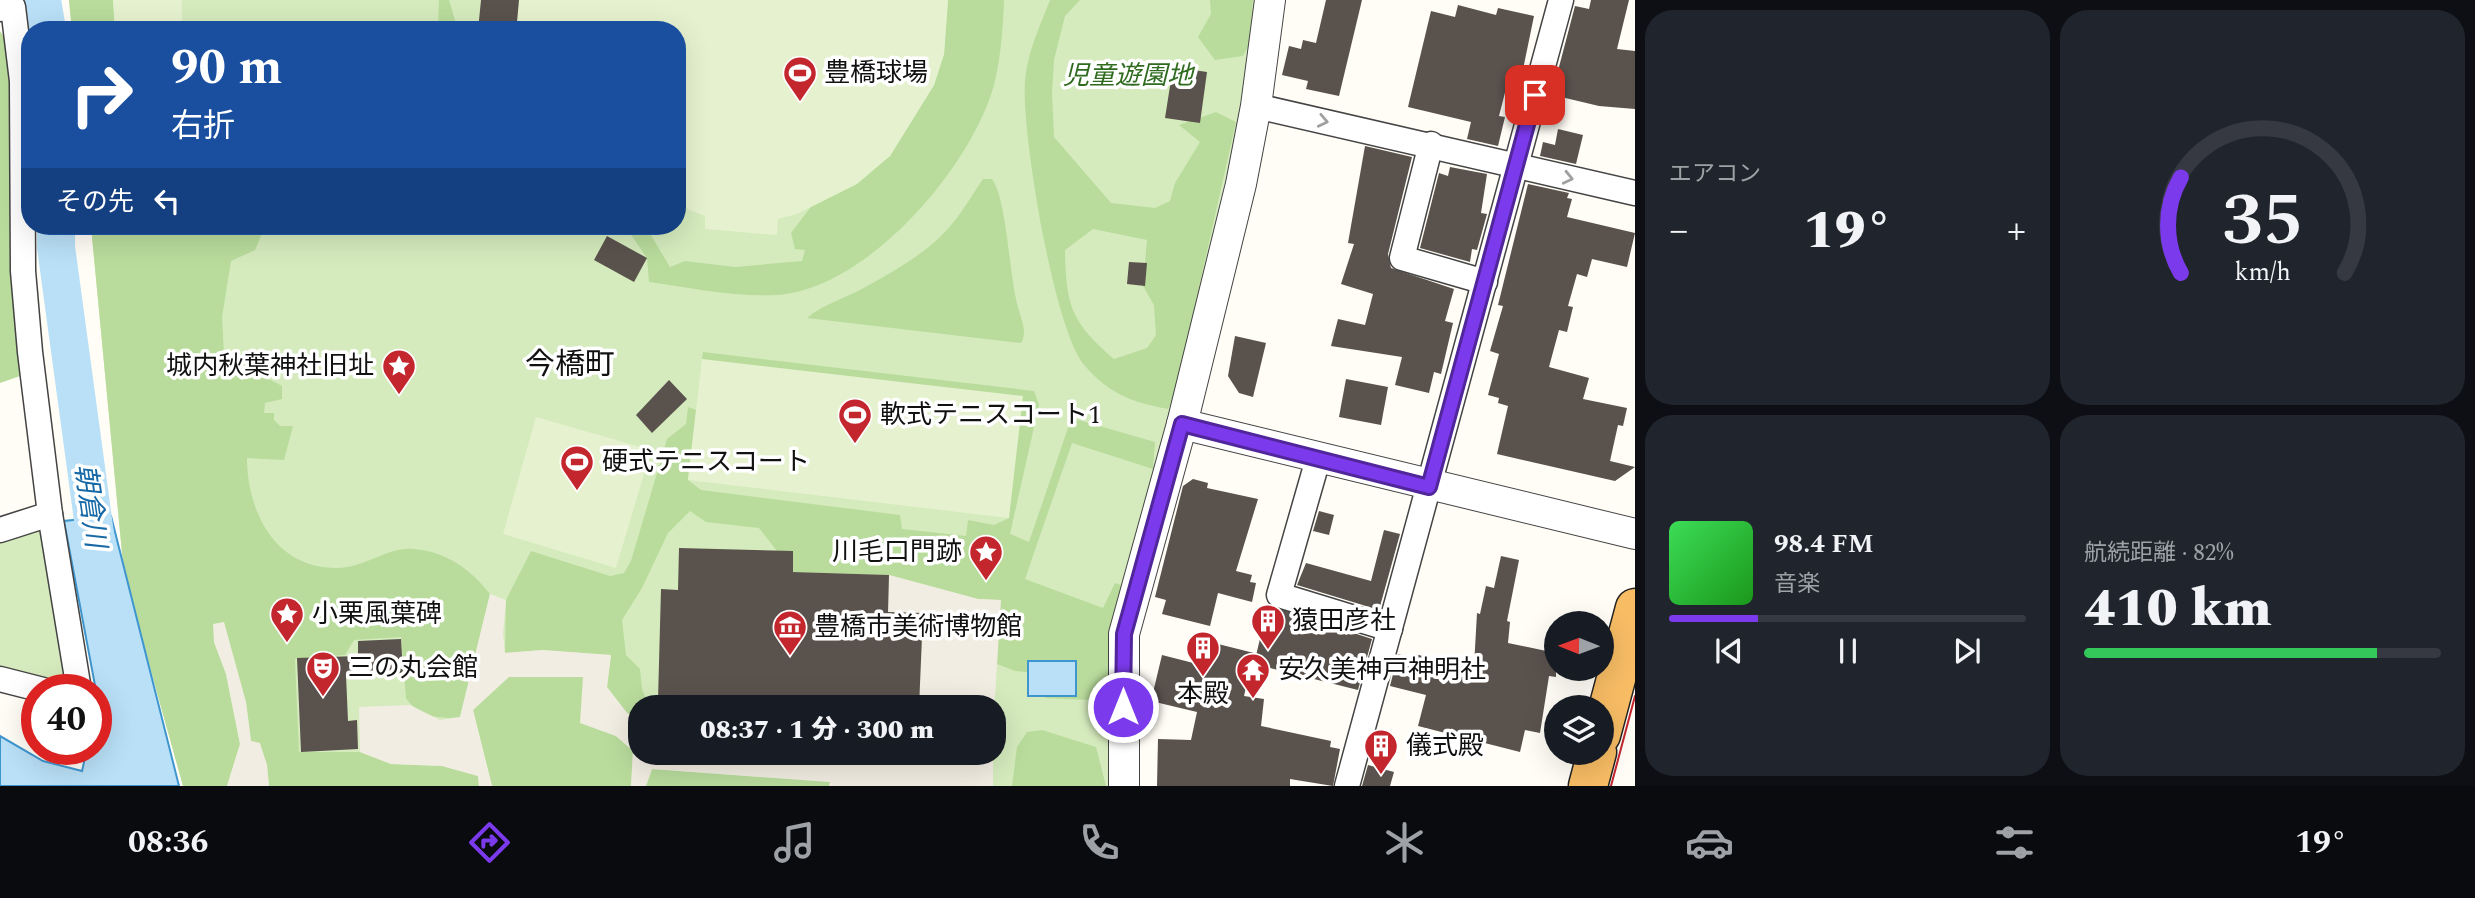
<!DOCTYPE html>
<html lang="ja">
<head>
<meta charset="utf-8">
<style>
	body { margin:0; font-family:Spectral,"Noto Sans JP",serif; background:#20242c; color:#f1f3f6; height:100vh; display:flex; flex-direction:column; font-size:26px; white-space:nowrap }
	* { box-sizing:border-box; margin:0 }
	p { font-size:23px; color:#9ea1a6 }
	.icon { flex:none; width:38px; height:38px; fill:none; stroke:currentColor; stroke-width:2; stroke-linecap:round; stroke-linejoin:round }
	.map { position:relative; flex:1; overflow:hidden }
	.details { display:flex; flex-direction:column; gap:10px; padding:10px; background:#0d0f14; width:840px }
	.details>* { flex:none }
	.hud { position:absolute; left:21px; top:21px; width:665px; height:214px; border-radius:28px; box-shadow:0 7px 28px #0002; background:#1a4fa0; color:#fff; overflow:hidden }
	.needle { width:46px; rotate:271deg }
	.controls { position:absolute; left:1544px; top:611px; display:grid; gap:14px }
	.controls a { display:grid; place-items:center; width:70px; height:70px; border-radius:50%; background:#171b24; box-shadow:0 7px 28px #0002; font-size:35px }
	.speed { position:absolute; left:21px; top:674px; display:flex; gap:14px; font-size:35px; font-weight:700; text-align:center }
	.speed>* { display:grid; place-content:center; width:91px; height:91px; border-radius:50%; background:#171b24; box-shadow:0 7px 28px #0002; line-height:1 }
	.speed .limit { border:10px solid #d22; background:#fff; color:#111 }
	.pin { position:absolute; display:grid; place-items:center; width:60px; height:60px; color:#fff; margin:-30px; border-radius:14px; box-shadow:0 4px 10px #0006 }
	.me { position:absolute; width:77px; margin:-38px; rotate:0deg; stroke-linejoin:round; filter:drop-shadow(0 0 5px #0008) }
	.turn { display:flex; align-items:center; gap:24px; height:147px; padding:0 35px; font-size:32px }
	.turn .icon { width:91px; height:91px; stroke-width:2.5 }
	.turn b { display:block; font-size:49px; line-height:60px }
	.then { display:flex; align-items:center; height:66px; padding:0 35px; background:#0003; gap:14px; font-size:26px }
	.big { font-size:52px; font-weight:800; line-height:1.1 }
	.details .tile { flex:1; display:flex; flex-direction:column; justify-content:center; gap:10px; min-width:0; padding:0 24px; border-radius:28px; background:#20242c }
	.details .dial { align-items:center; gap:0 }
	.dial svg { height:182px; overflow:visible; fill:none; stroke:#363941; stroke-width:7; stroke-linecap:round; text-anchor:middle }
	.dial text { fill:#f1f3f6; stroke:none }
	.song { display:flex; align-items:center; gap:21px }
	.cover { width:84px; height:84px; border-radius:10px; background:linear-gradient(135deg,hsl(130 70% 55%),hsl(120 70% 35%)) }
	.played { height:7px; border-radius:4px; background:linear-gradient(90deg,#7c3aed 25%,#363941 25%) }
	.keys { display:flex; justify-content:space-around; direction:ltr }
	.heat { display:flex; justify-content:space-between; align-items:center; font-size:38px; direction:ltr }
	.charge { height:10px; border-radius:5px; background:linear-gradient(90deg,#34c759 82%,#363941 0) }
	.details .tiles { flex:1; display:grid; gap:10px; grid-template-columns:repeat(2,1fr) }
	.trip { position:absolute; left:628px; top:695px; width:378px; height:70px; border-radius:28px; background:#171b24; box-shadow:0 7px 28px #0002; font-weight:800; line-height:70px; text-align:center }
	.dock { display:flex; height:112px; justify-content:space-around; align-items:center; background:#090b0e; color:#9ea1a6 }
	.dock .icon { width:49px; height:49px }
	.dock .selected { color:#7c3aed }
	.dock b { font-size:32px; color:#f1f3f6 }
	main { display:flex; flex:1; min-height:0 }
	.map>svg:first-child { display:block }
	.green { fill:#d5ebbd; fill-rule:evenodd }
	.forest { fill:#b9dc9c; fill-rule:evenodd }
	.pitch { fill:#e6f2cf }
	.plaza { fill:#f1ede2 }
	.water { fill:#b9e0f7; stroke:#3f96cf; stroke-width:2 }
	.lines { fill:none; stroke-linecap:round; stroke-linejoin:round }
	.river { stroke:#b9e0f7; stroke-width:38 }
	.building { fill:#5a524d }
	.minor-casing { stroke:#444; stroke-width:27 }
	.tertiary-casing { stroke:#444; stroke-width:32 }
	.trunk-casing { stroke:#222; stroke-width:41 }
	.minor { stroke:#fff; stroke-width:24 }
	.tertiary { stroke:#fff; stroke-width:30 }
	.trunk { stroke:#f7bc64; stroke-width:38 }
	.tram { stroke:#c4262e; stroke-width:2 }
	.oneway { stroke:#a0a0a0 }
	.route-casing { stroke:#51269a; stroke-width:18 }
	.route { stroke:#7c3aed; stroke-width:12 }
	.labels { text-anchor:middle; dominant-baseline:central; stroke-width:7; stroke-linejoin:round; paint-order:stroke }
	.poi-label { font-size:26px; fill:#111; stroke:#fff; text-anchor:start }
	.park-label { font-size:26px; font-style:italic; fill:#2f6b1f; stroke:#fff }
	.water-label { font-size:28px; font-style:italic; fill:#1768a6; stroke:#fff }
	.quarter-label { font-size:30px; fill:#111; stroke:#fff }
</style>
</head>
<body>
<main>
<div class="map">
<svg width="1635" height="786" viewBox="0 0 1635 786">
	<rect width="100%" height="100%" fill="#fffdf5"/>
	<g class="green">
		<path d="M 69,0 L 1257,0 L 1238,127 L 1157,472 L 1113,617 L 1111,786 L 183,786 L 124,574 L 91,226 L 677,226 L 677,30 L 72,30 ZM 640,707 L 994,707 L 994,752 L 640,752 Z"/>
		<path d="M 50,514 L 79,689 L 42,689 L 0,679 L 0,533 Z"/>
	</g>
	<g class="forest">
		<path d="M 69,0 L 113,0 L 115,30 L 72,30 Z"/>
		<path d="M 439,0 L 449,0 L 458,30 L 438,30 Z"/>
		<path d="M 948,0 L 1004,0 C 1003,28 1001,57 994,85 C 971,168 867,289 777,295 C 734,297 691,288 649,282 L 647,258 L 625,226 L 652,226 L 649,232 L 670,267 L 685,261 L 735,267 L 802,261 L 805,250 L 795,249 L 791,233 L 813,204 L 890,156 L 934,85 L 944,54 Z"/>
		<path d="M 1050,0 L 1080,0 L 1065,16 L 1054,60 L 1052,93 L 1054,137 L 1111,203 L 1155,208 L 1170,201 L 1175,183 L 1200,142 L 1179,125 L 1216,112 L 1236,122 L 1175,394 L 1168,409 C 1132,402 1111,395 1085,366 C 1054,332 1021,130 1025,81 C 1027,53 1040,26 1050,0 ZM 1093,229 L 1147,240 L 1143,286 L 1154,305 L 1156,335 L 1147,348 L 1114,359 C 1071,322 1066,306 1065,250 Z"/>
		<path d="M 1210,0 L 1253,0 L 1249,45 L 1243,56 L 1215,60 L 1198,37 L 1211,14 Z"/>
		<path d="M 0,31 L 10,46 L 32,372 L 0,383 Z"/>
		<path d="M 983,179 L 992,179 C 1007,199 1009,276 1018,307 C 1021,319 1028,332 1021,343 L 807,318 C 824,303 850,297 869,285 C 898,269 931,250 952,224 C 964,210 973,193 983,179 Z"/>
		<path d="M 91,226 L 265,226 L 255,250 L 231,261 L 222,317 L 224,355 L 282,386 L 282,399 L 265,403 L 264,413 L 274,413 L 274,420 L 280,426 L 293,426 L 284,460 L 247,458 C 247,517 281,576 348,567 C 371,563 390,547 414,549 C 447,552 470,569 490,594 L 460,717 C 441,720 417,716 406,698 L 401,637 L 354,640 L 345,655 L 295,659 L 299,752 L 360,752 L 391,764 L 442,766 L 478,776 L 479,786 L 269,786 L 267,765 L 251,741 L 246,702 L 214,642 L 226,674 L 240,744 L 227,786 L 183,786 L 124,574 Z"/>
		<path d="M 703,352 L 1034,391 L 1039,405 L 1010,534 L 1029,542 L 1068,428 L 1075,419 L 1155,442 L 1153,469 L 1072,443 L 1025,579 L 1103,608 L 1115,583 L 1121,585 L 1113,616 L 1111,701 L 1045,698 L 1045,683 L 1035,673 L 1015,671 L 997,664 L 1000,600 L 978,599 L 889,575 L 793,572 L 793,551 L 777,551 L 759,528 L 706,522 L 690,511 L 668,533 L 642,588 L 622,620 L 626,655 L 640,669 L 642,689 L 649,707 L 640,707 L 640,720 L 627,713 L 607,687 L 611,655 L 542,650 L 505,653 L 506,600 L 531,551 L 610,576 L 624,573 L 631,561 L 667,439 L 686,424 L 688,407 L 696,410 L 688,480 L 701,490 L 900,515 L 902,529 L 966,536 L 968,520 L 994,525 L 1009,518 L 702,359 Z"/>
		<path d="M 508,677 L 584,677 L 581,722 L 616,736 L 633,751 L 631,786 L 492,786 L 473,710 Z"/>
		<path d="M 1042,730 L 1096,747 L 1106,786 L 1012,786 L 1017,747 L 1027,732 Z"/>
		<path d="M 652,769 L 830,782 L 829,786 L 646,786 Z"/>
	</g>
	<g class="pitch">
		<path d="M 113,0 L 182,0 L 182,30 L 115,30 Z"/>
		<path d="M 481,0 L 948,0 L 944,54 L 934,85 L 890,156 L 857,184 L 797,214 L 778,219 L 777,235 L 705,229 L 705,216 L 689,210 L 677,198 L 677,30 L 478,30 Z"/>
		<path d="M 702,359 L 1023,396 L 1009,518 L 688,480 Z"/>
		<path d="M 536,417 L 651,450 L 616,568 L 503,534 Z"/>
	</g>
	<g class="plaza">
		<path d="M 889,575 L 978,599 L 1001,600 L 994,713 L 994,707 L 919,707 L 923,614 L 888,612 Z"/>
		<path d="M 490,594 L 506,600 L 503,634 L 505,653 L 542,650 L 611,655 L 607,687 L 627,713 L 640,720 L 640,752 L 793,753 L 856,762 L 917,764 L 918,753 L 993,753 L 993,786 L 829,786 L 830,782 L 652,769 L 646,786 L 631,786 L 633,751 L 616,736 L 580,723 L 583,677 L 509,677 L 473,710 L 492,786 L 479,786 L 478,776 L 442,766 L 391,764 L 360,752 L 359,707 L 410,705 L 440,720 L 460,717 Z"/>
		<path d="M 224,622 L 246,702 L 251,741 L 260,743 L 267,765 L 269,786 L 227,786 L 240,744 L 226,674 L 214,642 L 213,624 Z"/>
	</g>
	<g class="water">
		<path d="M 111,516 L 179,786 L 0,786 L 0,736 L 43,761 L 82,771 L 87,749 L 96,749 L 96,725 L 101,717 L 64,521 Z"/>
		<rect x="1028" y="661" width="48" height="35"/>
	</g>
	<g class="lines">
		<g class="river">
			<path d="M 42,0 L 47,30"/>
			<path d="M 56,226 L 56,247 L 100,571"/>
		</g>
	</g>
	<g class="building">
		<path d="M 481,0 L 519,0 L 517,22 L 505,21 L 504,30 L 478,30 Z"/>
		<path d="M 1326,0 L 1362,0 L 1339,96 L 1306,89 L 1308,81 L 1282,75 L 1289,46 L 1301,49 L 1303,40 L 1316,43 Z"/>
		<path d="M 1591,0 L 1629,0 L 1617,49 L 1635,51 L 1635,109 L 1599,106 L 1557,96 L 1559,87 L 1554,86 L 1575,6 L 1589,9 Z"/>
		<path d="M 1458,5 L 1496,15 L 1498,8 L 1534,16 L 1521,79 L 1509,77 L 1499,116 L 1505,117 L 1498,146 L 1467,139 L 1471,122 L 1408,107 L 1431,11 L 1455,17 Z"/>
		<path d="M 1173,67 L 1207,72 L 1200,123 L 1165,118 Z"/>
		<path d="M 1558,129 L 1583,135 L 1576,164 L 1540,156 L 1543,142 L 1555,145 Z"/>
		<path d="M 1365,146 L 1412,157 L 1388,254 L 1391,268 L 1454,289 L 1445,321 L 1453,323 L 1441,374 L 1434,372 L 1429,393 L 1395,385 L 1402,357 L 1331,346 L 1338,319 L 1365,325 L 1373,294 L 1341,284 L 1354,244 L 1348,243 Z"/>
		<path d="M 1450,167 L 1487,174 L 1481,213 L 1487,214 L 1477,250 L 1472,249 L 1470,262 L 1420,248 L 1439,173 L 1448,176 Z"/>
		<path d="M 1528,184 L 1569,193 L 1567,198 L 1572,199 L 1567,217 L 1635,233 L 1627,267 L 1592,259 L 1587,277 L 1577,274 L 1568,306 L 1573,307 L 1567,332 L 1559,330 L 1549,367 L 1589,378 L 1583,399 L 1627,408 L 1623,426 L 1618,425 L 1610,461 L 1635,467 L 1615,481 L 1497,454 L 1508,406 L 1498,403 L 1499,398 L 1488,395 L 1499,354 L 1490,351 L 1503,306 L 1498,305 Z"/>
		<path d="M 607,236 L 647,258 L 634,282 L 594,260 Z"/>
		<path d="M 1129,262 L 1147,263 L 1145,286 L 1127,284 Z"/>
		<path d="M 1235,336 L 1266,343 L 1253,397 L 1239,393 L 1228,376 Z"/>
		<path d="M 1346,379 L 1388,387 L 1381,425 L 1339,417 Z"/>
		<path d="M 669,380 L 687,399 L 652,433 L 636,415 Z"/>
		<path d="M 1193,479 L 1208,483 L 1207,488 L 1258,499 L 1236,571 L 1252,575 L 1250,582 L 1256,583 L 1252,602 L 1218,593 L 1210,626 L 1162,614 L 1166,600 L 1155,597 L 1183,486 Z"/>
		<path d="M 1319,511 L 1334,515 L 1329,535 L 1313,531 Z"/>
		<path d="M 1384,530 L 1400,534 L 1379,610 L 1297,585 L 1306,563 L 1371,581 Z"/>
		<path d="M 679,548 L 793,551 L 793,572 L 889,575 L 888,612 L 923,613 L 919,707 L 699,707 L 700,701 L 658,700 L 661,589 L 678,590 Z"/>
		<path d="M 1501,556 L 1519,560 L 1507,621 L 1510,622 L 1508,643 L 1556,653 L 1556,677 L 1549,676 L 1540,733 L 1525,730 L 1520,752 L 1418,726 L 1426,695 L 1390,686 L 1398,654 L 1414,658 L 1415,654 L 1464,667 L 1465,664 L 1474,666 L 1477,613 L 1480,614 L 1486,586 L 1494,588 Z"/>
		<path d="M 1268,605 L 1372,639 L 1358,690 L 1254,664 Z"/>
		<path d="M 401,639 L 403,673 L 346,675 L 348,721 L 357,720 L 358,749 L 301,752 L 297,658 L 358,656 L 358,641 Z"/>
		<path d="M 1214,643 L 1254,653 L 1244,696 L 1264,699 L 1261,726 L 1331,741 L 1330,747 L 1340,749 L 1333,786 L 1290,779 L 1290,786 L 1157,786 L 1158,739 L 1191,740 L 1197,712 L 1151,701 L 1162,655 L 1209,667 Z"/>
		<path d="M 1368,765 L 1394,772 L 1390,786 L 1362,786 Z"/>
	</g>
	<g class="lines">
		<g class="minor-casing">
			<g id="minor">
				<path d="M 0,9 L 13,7 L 22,81 L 23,271 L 30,352 L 50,514 L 79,690"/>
				<path d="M 1256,106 L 1635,193"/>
				<path d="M 1431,144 L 1402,258 L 1485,282"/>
				<path d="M 1318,459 L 1279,595 L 1390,629"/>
				<path d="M 0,530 L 50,514"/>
				<path d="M 0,679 L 43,690"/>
				<path d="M 1347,786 L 1561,0"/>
			</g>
		</g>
		<g class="tertiary-casing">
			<g id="tertiary">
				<path d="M 1182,424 L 1635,534"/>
				<path d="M 1124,786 L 1124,634 L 1182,424 L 1241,184 L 1256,106 L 1270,0"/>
			</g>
		</g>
		<g class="trunk-casing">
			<g id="trunk">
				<path d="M 1601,735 L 1635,608"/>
				<path d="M 1588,786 L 1597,752"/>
			</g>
		</g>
		<use href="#minor" class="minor"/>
		<use href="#tertiary" class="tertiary"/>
		<use href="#trunk" class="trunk"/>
		<path class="tram" d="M 1611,786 L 1635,696"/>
	</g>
	<defs><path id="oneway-chevron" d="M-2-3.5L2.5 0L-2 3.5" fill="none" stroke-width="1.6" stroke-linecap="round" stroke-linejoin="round" transform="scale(1.75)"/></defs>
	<g class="oneway">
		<use href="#oneway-chevron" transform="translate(1323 121) rotate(12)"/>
		<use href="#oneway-chevron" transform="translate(1568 178) rotate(13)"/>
	</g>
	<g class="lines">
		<g class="route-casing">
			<path id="route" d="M 1123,707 L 1124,634 L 1182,424 L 1429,487 L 1535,95"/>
		</g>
		<use href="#route" class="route"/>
	</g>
	<defs>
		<g id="stadium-pin" transform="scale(1.75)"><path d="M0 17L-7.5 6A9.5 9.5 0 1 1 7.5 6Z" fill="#c4262e" stroke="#fff"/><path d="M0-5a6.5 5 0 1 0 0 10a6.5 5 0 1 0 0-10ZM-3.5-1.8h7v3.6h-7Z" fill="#fff"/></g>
		<g id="sight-pin" transform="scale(1.75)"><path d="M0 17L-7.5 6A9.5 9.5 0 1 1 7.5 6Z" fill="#c4262e" stroke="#fff"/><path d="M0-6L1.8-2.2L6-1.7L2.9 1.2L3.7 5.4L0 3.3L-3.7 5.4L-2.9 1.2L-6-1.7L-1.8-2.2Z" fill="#fff"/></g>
		<g id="building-pin" transform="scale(1.75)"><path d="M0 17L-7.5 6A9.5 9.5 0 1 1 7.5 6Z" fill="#c4262e" stroke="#fff"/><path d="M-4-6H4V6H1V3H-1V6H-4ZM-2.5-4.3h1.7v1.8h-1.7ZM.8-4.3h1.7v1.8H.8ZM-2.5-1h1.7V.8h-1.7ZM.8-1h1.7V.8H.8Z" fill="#fff"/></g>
		<g id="museum-pin" transform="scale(1.75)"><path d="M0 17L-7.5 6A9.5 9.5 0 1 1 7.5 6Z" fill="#c4262e" stroke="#fff"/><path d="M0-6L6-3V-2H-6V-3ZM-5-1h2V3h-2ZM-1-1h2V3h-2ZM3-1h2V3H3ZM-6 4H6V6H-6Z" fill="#fff"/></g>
		<g id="theatre-pin" transform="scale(1.75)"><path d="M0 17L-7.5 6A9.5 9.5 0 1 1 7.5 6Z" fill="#c4262e" stroke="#fff"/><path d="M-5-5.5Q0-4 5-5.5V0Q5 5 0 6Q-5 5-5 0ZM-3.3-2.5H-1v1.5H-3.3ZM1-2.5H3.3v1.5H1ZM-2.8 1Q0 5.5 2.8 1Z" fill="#fff"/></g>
		<g id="temple-pin" transform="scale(1.75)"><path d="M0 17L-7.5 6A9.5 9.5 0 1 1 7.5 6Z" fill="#c4262e" stroke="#fff"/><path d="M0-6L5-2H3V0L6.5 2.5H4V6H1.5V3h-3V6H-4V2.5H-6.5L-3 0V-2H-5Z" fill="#fff"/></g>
	</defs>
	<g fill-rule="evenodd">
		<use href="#stadium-pin" x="800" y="73"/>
		<use href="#sight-pin" x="399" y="366"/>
		<use href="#stadium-pin" x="855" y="415"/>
		<use href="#stadium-pin" x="577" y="462"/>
		<use href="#sight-pin" x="986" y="552"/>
		<use href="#sight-pin" x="287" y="614"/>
		<use href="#building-pin" x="1268" y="621"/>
		<use href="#museum-pin" x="790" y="627"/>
		<use href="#building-pin" x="1203" y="648"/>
		<use href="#theatre-pin" x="323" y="668"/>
		<use href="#temple-pin" x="1253" y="670"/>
		<use href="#building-pin" x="1381" y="746"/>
	</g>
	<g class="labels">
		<g class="poi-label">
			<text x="824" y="73">豊橋球場</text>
			<text x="374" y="366" text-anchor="end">城内秋葉神社旧址</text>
			<text x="880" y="415">軟式テニスコート1</text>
			<text x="602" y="462">硬式テニスコート</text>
			<text x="962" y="552" text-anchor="end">川毛口門跡</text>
			<text x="312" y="614">小栗風葉碑</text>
			<text x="1292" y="621">猿田彦社</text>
			<text x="814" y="627">豊橋市美術博物館</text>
			<text x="348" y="668">三の丸会館</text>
			<text x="1278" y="670">安久美神戸神明社</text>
			<text x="1203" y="694" text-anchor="middle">本殿</text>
			<text x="1406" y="746">儀式殿</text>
		</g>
		<g class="park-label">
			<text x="1128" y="76">児童遊園地</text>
		</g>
		<g class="water-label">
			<text transform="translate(90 506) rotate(82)">朝倉川</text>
		</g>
		<g class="quarter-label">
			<text x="570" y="365">今橋町</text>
		</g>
	</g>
</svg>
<div class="controls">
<a><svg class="needle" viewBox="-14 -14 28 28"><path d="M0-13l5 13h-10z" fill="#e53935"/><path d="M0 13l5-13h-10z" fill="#9ea1a6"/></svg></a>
<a><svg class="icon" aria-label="layers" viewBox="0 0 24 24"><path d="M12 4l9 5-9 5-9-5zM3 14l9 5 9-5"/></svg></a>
</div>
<div class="speed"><div class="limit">40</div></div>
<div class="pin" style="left:1535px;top:95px;background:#d93025"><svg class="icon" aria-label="arrive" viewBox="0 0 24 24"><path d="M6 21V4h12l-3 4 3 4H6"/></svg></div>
<svg class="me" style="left:1123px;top:707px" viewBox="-20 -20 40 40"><circle r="17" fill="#7c3aed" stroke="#fff" stroke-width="3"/><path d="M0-11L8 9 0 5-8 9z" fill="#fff"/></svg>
<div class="trip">08:37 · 1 分 · 300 m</div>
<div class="hud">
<div class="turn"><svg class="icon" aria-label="right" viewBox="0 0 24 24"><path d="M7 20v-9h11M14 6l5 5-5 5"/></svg><div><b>90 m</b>右折</div></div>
<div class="then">その先<svg class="icon" aria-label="left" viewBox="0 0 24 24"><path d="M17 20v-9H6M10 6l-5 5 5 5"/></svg></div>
</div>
</div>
<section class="details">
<div class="tiles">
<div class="tile"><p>エアコン</p>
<div class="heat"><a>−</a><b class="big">19°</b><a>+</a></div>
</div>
<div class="tile dial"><svg viewBox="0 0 100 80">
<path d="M14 69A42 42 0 1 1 86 69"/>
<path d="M14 69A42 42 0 0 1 14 27" stroke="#7c3aed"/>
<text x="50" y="56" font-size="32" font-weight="700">35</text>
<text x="50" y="72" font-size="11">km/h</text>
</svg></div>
<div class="tile">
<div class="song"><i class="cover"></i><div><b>98.4 FM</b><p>音楽</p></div></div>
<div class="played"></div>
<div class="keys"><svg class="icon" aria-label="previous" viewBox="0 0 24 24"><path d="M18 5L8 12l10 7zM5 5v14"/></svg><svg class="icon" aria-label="pause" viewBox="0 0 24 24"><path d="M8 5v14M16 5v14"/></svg><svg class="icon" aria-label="next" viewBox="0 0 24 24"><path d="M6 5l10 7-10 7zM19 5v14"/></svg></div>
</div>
<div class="tile"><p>航続距離 · 82%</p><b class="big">410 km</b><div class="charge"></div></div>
</div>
</section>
</main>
<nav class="dock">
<b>08:36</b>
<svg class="icon selected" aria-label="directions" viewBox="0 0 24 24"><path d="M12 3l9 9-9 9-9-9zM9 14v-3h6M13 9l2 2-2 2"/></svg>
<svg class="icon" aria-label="music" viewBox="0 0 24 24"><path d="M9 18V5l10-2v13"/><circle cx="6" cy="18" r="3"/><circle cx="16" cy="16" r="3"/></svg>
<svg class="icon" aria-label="phone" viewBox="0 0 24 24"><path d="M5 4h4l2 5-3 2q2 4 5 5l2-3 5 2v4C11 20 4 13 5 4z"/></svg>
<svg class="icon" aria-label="climate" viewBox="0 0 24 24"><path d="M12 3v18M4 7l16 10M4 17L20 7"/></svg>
<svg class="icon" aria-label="car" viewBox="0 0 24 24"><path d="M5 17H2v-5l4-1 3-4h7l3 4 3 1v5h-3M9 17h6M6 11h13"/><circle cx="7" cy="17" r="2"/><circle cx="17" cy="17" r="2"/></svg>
<svg class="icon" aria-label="filters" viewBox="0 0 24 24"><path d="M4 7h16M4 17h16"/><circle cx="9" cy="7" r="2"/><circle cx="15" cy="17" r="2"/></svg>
<b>19°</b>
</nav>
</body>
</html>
